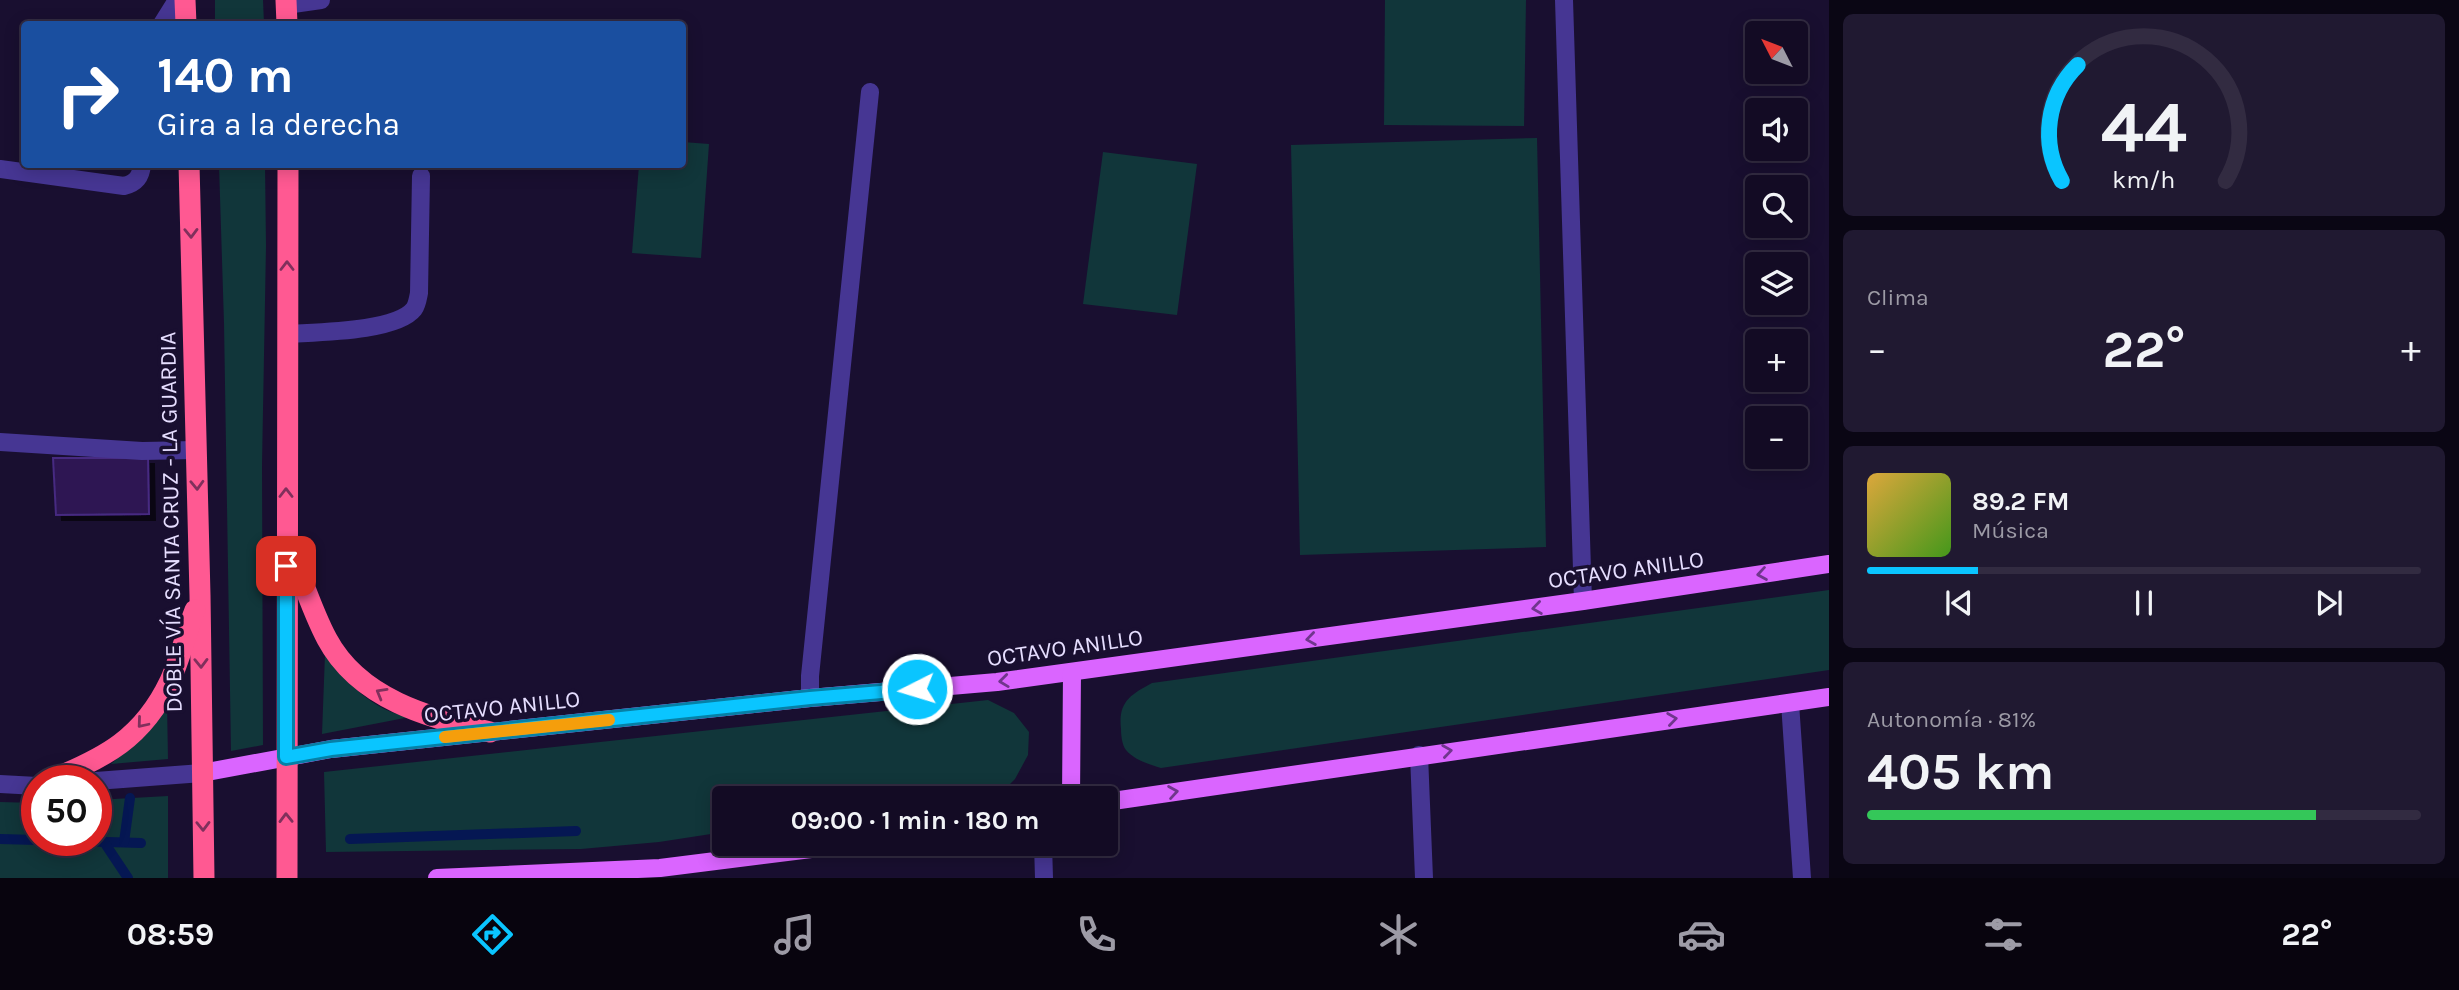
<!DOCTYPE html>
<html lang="es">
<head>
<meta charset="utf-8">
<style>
	body { margin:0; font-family:Karla,sans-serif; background:#201931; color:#f1f3f6; height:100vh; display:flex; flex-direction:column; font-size:26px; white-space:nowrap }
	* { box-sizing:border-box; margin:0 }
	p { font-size:23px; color:#9d9ba6 }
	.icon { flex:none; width:38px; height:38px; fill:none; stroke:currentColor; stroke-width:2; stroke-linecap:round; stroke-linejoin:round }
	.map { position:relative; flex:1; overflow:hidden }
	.details { display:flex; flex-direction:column; gap:14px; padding:14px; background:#0a0614; width:630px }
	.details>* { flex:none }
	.banner { position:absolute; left:21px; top:21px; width:665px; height:147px; border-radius:7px; box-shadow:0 4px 18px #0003,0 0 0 2px #322b41; background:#1a4fa0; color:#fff; overflow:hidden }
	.needle { width:46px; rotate:312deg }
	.controls { position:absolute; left:1745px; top:21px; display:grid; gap:14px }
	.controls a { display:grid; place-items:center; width:63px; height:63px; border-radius:7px; background:#130b24; box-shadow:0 4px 18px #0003,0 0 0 2px #322b41; font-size:35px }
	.speed { position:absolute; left:21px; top:765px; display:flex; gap:14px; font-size:35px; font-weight:700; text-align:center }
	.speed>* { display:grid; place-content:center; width:91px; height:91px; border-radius:50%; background:#130b24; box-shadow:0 4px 18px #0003,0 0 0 2px #322b41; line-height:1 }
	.speed .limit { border:10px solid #d22; background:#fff; color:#111 }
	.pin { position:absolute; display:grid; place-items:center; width:60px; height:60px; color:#fff; margin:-30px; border-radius:14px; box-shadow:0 4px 10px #0006 }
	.me { position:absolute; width:77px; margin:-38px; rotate:265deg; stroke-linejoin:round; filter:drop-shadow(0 0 5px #0008) }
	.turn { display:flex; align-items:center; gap:24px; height:147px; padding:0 21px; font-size:32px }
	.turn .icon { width:91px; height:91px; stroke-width:2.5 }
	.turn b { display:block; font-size:49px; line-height:60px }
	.big { font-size:52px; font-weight:700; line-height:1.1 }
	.details .card { flex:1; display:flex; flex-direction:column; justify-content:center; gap:10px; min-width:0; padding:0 24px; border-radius:10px; background:#201931 }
	.details .dial { align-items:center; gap:0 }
	.dial svg { height:182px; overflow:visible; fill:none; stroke:#322b41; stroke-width:7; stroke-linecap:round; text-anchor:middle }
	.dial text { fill:#f1f3f6; stroke:none }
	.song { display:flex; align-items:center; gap:21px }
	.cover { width:84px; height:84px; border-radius:10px; background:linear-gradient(135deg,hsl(40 70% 55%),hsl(100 70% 35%)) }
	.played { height:7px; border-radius:4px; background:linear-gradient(90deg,#0ac5ff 20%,#322b41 20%) }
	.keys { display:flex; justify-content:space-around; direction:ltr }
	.heat { display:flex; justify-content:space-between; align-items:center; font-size:38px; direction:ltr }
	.charge { height:10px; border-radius:5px; background:linear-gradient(90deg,#34c759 81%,#322b41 0) }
	.trip { position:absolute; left:712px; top:786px; width:406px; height:70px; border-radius:7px; background:#130b24; box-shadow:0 4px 18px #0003,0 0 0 2px #322b41; font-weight:700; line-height:70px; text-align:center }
	.dock { display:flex; height:112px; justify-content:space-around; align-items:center; background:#08040e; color:#9d9ba6 }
	.dock .icon { width:49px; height:49px }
	.dock .on { color:#0ac5ff }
	.dock b { font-size:32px; color:#f1f3f6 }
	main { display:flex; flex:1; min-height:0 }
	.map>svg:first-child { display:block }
	.green { fill:#11363a }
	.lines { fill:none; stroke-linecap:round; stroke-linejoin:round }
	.stream { stroke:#051753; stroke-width:10 }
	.building { fill:#2d1953; stroke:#462981; stroke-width:2; filter:url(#shadow) }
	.minor { stroke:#463693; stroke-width:18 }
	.major { stroke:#da65ff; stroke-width:18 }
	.highway { stroke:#ff5992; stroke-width:21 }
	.oneway { stroke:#80305c }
	.oneway2 { stroke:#70368d }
	.route-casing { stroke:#0680a6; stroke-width:18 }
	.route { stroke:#0ac5ff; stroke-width:12 }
	.slow { stroke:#f59e0b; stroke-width:12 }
	.labels { text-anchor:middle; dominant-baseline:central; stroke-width:7; stroke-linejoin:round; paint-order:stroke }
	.street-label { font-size:23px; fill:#e6deff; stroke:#190f30 }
</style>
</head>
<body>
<main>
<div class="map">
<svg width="1829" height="878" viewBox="0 0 1829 878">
	<defs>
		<filter id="shadow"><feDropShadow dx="6" dy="6" stdDeviation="0" flood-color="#0009"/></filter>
	</defs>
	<rect width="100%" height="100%" fill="#190f30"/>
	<g class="green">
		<path d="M 215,0 L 263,0 L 264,24 L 215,24 Z"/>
		<path d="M 1385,0 L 1526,0 L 1524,126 L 1384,125 Z"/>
		<path d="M 1537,138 L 1546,547 L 1300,555 L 1291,145 Z"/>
		<path d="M 683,142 L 709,144 L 701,258 L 632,253 L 639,165 L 682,164 Z"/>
		<path d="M 1103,152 L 1197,164 L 1177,315 L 1083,304 Z"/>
		<path d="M 219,165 L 265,165 L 266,246 L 262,465 L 263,745 L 231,751 L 224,323 Z"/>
		<path d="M 1829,590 L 1829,670 L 1161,768 C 1149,764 1134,760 1126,750 C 1122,745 1121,735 1121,729 C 1118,702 1130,695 1152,683 Z"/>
		<path d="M 325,654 C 348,683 372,711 410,717 L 322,734 Z"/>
		<path d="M 988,700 L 1014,713 L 1029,732 L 1028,755 L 1015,779 L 1003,791 L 955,798 L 724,798 L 724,832 L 659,842 L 581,849 L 326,852 L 324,772 Z"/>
		<path d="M 167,703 L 168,759 L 111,764 L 140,739 Z"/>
		<path d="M 168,796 L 168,878 L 0,878 L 0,802 L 37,803 L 37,840 L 96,840 L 96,800 Z"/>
	</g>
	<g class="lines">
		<g class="stream">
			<path d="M 0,839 L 37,840"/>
			<path d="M 350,839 L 576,831"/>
			<path d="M 39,840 L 141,843"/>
			<path d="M 104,842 L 128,878"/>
			<path d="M 124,842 L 130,798"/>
		</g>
	</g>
	<path class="building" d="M 53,458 L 148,458 L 149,514 L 56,515 Z"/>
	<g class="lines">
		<g class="minor">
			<path d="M 1564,0 L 1583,601"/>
			<path d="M 286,5 L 321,0"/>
			<path d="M 162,24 L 177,0"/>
			<path d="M 0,169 L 124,186 C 136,183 141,177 142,164"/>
			<path d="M 287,334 C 316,332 396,332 414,309 C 417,305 418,298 419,293 L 421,176"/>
			<path d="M 0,442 L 142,451 L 196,450"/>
			<path d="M 810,698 L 810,676 L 870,92"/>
			<path d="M 1790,703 L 1802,878"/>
			<path d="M 1419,755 L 1424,878"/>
			<path d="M 96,781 L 202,773"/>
			<path d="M 0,784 L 37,786"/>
			<path d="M 1043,844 L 1044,878"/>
		</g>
		<g class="major">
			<path d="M 202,773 L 331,749 L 810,698 L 997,682 L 1583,601 L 1829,564"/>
			<path d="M 1071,798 L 1072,672"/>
			<path d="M 1106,802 L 1829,697"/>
			<path d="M 437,878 L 660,868 L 851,844"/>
		</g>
		<g class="highway">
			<path d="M 185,0 L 186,24"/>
			<path d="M 286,0 L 287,24"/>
			<path d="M 189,164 L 200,595 L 204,878"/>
			<path d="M 290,549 C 302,578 312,611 327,639 C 359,699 429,718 490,732"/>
			<path d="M 50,780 C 105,758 143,738 170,681 C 180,659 186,633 195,610"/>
			<path d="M 287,878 L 288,164"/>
		</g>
	</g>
	<defs><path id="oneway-chevron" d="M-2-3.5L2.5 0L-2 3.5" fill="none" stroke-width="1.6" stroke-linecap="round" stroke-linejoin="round" transform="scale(1.75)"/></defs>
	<g class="oneway">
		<use href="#oneway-chevron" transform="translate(191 233) rotate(89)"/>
		<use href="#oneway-chevron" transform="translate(287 266) rotate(-90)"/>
		<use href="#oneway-chevron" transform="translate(197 485) rotate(88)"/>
		<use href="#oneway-chevron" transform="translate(286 493) rotate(-90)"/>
		<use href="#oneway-chevron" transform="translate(201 663) rotate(89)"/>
		<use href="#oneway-chevron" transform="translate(381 693) rotate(-150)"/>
		<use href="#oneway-chevron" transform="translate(142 723) rotate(130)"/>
		<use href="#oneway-chevron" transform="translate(286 818) rotate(-91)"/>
		<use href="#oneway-chevron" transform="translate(203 826) rotate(89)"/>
	</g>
	<g class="oneway2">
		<use href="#oneway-chevron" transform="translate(1762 574) rotate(171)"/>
		<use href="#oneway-chevron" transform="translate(1537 608) rotate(172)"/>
		<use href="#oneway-chevron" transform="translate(1311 639) rotate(172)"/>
		<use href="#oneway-chevron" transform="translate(1004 681) rotate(173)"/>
		<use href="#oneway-chevron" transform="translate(1672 719) rotate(-8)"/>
		<use href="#oneway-chevron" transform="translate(1447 751) rotate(-8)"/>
		<use href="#oneway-chevron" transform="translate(1173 792) rotate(-9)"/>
	</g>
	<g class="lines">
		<g class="route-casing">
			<path id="route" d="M 286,566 L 286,757 L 331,749 L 810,698 L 917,689"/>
		</g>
		<use href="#route" class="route"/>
		<path class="slow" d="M 445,737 L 609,720"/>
	</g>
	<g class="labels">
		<g class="street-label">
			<text transform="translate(171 522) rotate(-91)">DOBLE VÍA SANTA CRUZ - LA GUARDIA</text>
			<text transform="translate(1626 570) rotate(-8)">OCTAVO ANILLO</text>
			<text transform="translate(1065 648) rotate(-8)">OCTAVO ANILLO</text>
			<text transform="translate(502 707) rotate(-6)">OCTAVO ANILLO</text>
		</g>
	</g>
</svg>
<div class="controls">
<a><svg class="needle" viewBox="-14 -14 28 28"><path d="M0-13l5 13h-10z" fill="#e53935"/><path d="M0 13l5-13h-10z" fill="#9d9ba6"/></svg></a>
<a><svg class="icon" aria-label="sound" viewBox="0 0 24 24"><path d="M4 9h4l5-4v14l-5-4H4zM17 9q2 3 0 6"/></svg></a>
<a><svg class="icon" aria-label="search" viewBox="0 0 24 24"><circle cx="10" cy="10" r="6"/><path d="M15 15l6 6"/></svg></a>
<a><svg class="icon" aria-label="layers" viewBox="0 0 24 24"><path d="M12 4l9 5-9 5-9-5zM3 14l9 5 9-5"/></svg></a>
<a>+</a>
<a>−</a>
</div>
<div class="speed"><div class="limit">50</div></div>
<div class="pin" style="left:286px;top:566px;background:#d93025"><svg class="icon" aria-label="arrive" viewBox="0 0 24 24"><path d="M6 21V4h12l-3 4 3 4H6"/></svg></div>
<svg class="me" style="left:917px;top:689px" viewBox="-20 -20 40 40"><circle r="17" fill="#0ac5ff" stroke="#fff" stroke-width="3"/><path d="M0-11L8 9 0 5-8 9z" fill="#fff"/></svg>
<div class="trip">09:00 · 1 min · 180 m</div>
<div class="banner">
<div class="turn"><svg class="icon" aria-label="right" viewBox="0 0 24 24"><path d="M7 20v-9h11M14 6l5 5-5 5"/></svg><div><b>140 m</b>Gira a la derecha</div></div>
</div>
</div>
<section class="details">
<div class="card dial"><svg viewBox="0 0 100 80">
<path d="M14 69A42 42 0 1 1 86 69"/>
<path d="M14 69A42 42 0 0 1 21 18" stroke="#0ac5ff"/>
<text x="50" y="56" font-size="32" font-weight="700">44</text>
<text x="50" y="72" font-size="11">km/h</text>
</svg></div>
<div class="card"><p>Clima</p>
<div class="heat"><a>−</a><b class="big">22°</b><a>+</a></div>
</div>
<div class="card">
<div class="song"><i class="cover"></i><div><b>89.2 FM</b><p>Música</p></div></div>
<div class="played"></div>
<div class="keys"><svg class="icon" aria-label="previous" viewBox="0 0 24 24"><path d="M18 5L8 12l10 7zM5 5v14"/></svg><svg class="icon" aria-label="pause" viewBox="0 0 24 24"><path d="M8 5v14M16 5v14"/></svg><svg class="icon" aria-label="next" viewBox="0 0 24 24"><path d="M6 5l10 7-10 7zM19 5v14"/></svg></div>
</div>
<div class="card"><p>Autonomía · 81%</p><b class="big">405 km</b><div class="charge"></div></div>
</section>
</main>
<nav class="dock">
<b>08:59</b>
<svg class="icon on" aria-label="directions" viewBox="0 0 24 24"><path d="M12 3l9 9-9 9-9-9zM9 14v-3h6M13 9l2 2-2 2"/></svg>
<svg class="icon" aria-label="music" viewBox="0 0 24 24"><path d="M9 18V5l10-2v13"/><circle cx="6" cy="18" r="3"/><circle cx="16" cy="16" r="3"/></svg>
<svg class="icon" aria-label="phone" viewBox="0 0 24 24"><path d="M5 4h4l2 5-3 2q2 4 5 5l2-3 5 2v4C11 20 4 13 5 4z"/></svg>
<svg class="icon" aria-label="climate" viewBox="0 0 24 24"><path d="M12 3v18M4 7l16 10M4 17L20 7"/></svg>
<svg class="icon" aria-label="car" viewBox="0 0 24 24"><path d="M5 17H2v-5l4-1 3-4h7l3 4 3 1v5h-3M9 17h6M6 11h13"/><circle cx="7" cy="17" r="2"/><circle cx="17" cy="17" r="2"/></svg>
<svg class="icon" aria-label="filters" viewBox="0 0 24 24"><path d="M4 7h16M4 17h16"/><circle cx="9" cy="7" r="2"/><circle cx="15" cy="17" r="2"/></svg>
<b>22°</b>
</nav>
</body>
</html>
